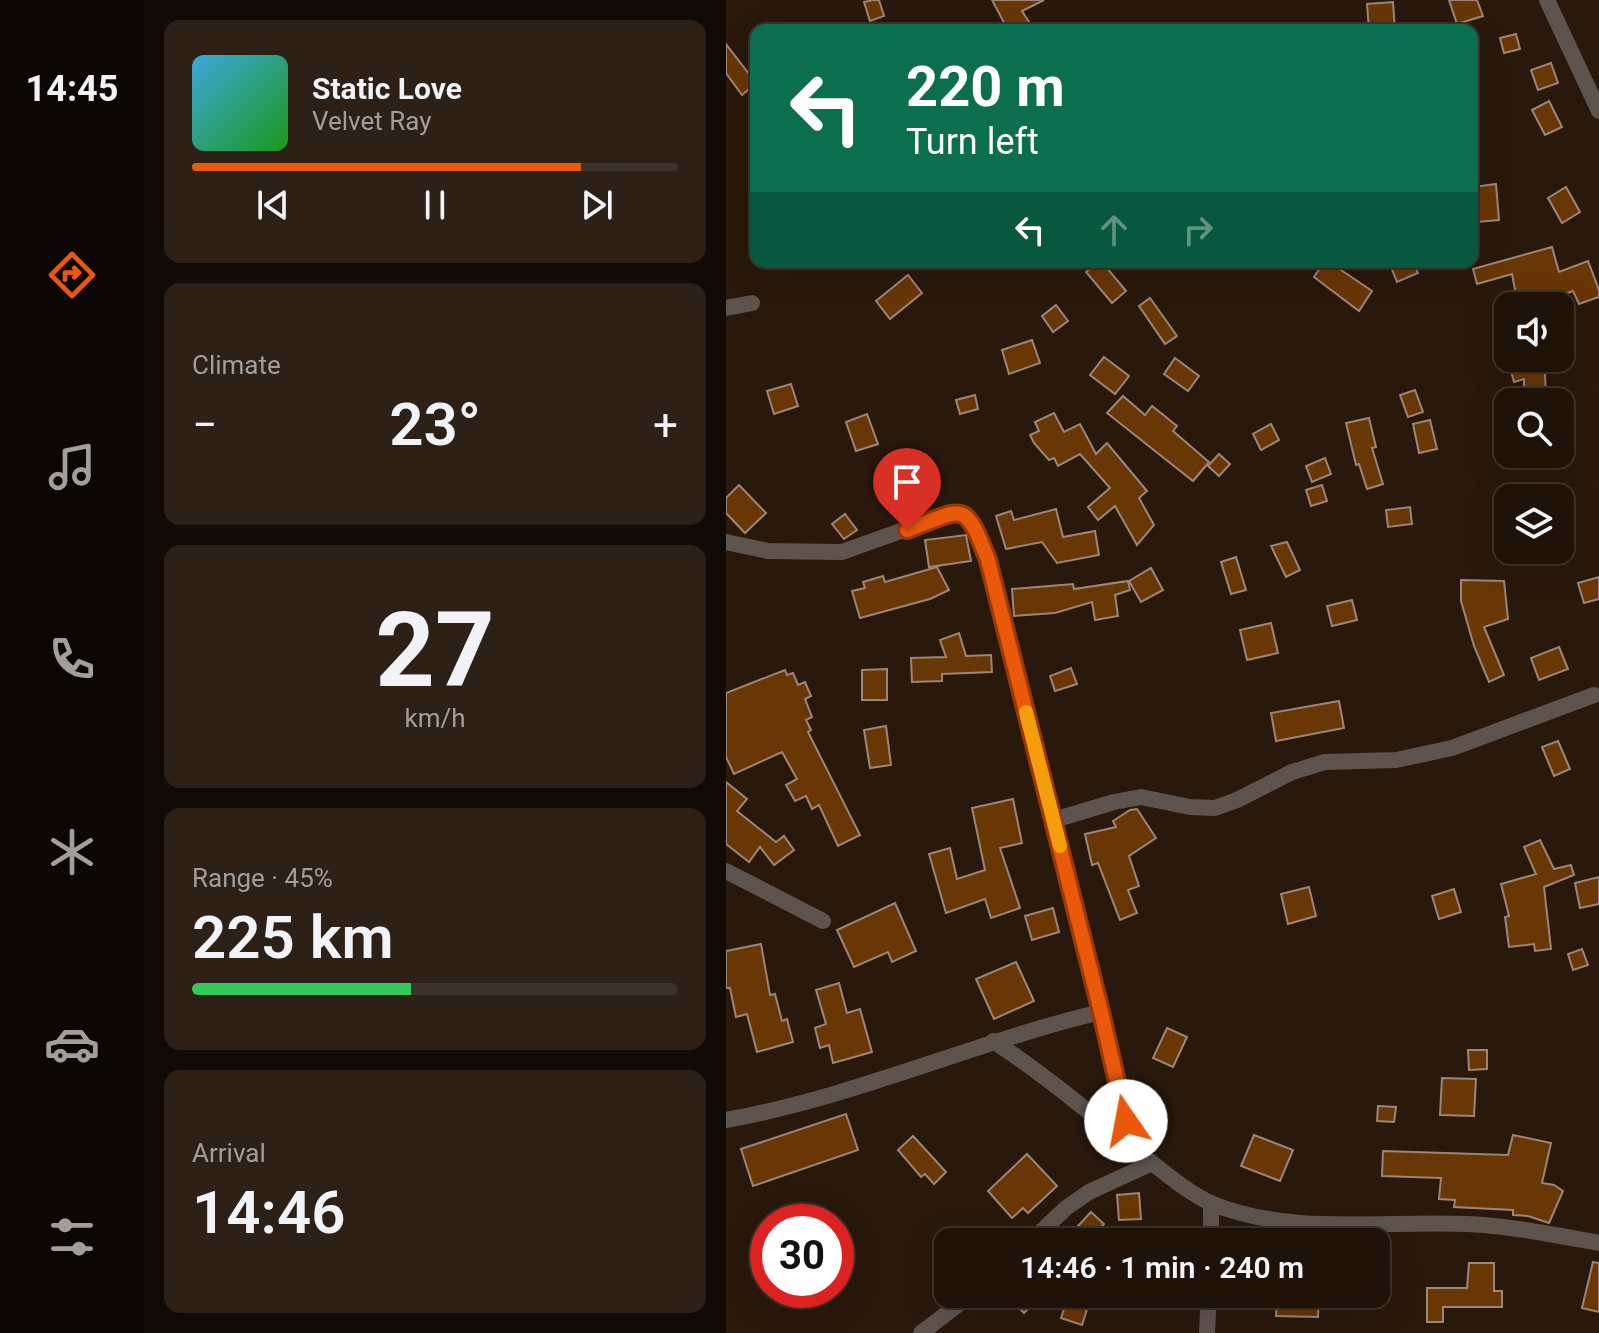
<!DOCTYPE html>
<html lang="en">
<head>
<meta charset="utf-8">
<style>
	body { margin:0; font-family:Roboto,sans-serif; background:#2c2017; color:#f1f3f6; height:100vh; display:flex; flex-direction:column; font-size:30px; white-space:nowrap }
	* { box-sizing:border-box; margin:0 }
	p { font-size:26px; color:#a19e9c }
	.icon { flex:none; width:44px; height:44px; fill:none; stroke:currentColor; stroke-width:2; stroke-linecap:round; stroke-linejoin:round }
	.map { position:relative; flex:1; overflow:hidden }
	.details { display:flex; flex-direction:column; gap:20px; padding:20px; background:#110a05; width:582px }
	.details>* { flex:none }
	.top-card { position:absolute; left:24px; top:24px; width:728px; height:244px; border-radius:16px; box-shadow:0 8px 32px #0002,0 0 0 2px #3c322a; background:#0b6e4f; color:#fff; overflow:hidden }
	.fabs { position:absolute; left:768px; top:292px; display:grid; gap:16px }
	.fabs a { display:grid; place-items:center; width:80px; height:80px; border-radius:16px; background:#1f1209; box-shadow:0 8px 32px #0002,0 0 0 2px #3c322a; font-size:40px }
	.speed { position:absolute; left:24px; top:1204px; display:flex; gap:16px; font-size:40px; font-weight:700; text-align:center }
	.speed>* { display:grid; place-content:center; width:104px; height:104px; border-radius:50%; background:#1f1209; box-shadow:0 8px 32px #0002,0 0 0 2px #3c322a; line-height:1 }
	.speed .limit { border:12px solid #d22; background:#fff; color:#111 }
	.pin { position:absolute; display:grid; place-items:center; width:68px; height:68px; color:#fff; margin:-82px -34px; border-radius:50% 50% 50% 0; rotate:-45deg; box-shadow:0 0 8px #0007 }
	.pin .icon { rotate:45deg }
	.me { position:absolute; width:88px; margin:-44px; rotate:348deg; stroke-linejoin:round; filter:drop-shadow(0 0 6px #0008) }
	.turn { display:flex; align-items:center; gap:28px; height:168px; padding:0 24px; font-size:36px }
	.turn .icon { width:104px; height:104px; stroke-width:2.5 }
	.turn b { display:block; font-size:56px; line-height:68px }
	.lanes { display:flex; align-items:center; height:76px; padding:0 24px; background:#0003; justify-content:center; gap:40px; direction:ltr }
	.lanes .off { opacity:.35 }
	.big { font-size:60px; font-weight:600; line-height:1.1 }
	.details .tile { flex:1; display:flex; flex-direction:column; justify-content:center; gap:12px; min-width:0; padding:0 28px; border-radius:16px; background:#2c2017 }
	.details .dial { align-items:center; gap:0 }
	.dial b { font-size:104px; line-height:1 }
	.song { display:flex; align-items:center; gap:24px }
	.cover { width:96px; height:96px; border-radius:12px; background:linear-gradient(135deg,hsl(200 70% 55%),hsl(120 70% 35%)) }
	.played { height:8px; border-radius:4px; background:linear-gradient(90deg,#ea580c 80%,#3c322a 80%) }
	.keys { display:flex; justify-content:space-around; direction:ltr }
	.heat { display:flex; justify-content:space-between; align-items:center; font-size:44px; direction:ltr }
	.charge { height:12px; border-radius:6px; background:linear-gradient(90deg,#34c759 45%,#3c322a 0) }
	.trip { position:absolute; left:208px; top:1228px; width:456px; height:80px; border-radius:16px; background:#1f1209; box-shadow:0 8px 32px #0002,0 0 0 2px #3c322a; font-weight:600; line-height:80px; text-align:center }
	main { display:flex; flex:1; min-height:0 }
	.tab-bar { display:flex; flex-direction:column; width:144px; justify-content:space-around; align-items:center; background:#0c0704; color:#a19e9c }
	.tab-bar .icon { width:56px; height:56px }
	.tab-bar .current { color:#ea580c }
	.tab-bar b { font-size:36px; color:#f1f3f6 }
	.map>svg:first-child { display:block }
	.building { fill:#693606; stroke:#9c8677; stroke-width:2 }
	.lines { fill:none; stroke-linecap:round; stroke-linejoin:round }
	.street { stroke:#5e544e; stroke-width:16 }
	.route-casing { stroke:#983908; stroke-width:20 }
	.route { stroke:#ea580c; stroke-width:14 }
	.slow { stroke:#f59e0b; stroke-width:14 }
</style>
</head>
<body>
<main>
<nav class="tab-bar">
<b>14:45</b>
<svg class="icon current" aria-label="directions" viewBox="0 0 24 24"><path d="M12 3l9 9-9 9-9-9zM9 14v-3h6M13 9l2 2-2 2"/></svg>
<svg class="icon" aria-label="music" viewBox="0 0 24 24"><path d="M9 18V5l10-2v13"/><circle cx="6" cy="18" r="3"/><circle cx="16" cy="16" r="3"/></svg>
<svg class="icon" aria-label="phone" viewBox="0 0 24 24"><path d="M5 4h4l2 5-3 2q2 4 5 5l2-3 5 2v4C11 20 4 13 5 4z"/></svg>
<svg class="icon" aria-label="climate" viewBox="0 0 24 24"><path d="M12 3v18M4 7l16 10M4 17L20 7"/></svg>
<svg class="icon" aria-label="car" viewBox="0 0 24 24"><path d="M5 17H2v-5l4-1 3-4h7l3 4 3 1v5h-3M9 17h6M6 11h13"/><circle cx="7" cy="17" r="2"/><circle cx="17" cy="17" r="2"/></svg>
<svg class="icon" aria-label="filters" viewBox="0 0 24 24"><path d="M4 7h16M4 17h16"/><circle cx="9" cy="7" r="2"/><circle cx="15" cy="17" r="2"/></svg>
</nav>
<section class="details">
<div class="tile">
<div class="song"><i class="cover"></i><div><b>Static Love</b><p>Velvet Ray</p></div></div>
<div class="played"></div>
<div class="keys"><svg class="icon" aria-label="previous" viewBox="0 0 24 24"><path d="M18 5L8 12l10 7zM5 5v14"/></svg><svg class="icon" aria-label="pause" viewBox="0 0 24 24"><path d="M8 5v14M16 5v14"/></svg><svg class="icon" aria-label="next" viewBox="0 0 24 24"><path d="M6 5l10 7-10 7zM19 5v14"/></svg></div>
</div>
<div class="tile"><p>Climate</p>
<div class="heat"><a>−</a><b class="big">23°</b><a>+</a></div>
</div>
<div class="tile dial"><b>27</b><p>km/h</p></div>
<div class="tile"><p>Range · 45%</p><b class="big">225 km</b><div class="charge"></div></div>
<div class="tile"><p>Arrival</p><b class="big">14:46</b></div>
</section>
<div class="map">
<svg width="873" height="1333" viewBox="0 0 873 1333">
	<rect width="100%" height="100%" fill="#29180c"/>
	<g class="building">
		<path d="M 147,0 L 153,0 L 158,16 L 144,21 L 138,2 Z"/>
		<path d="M 266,0 L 318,0 L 296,11 L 308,30 L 282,30 Z"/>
		<path d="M 723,0 L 751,0 L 757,16 L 731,24 Z"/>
		<path d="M 667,2 L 669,30 L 643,30 L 641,4 Z"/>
		<path d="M 790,34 L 794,49 L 778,53 L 774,38 Z"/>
		<path d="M 0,44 L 30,83 L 16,95 L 0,73 Z"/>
		<path d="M 825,63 L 832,83 L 812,90 L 805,70 Z"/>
		<path d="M 823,101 L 836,127 L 819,135 L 806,110 Z"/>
		<path d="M 770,184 L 773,220 L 751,222 L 747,187 Z"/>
		<path d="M 840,187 L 854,212 L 836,223 L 822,198 Z"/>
		<path d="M 826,247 L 833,272 L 862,261 L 873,290 L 873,297 L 853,304 L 847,291 L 819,301 L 820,306 L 792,306 L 786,274 L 751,284 L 747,269 Z"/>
		<path d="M 371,262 L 376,262 L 400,291 L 386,303 L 360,272 Z"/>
		<path d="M 598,262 L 621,262 L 615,270 L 646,291 L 633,311 L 588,277 Z"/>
		<path d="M 663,262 L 687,262 L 692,273 L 671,282 Z"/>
		<path d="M 182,275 L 196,293 L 164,319 L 150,301 Z"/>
		<path d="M 424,298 L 451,336 L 439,344 L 413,306 Z"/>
		<path d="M 330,305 L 342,321 L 327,332 L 316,316 Z"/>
		<path d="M 306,340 L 314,363 L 283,374 L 276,350 Z"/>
		<path d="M 378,357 L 403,376 L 389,394 L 364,375 Z"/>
		<path d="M 449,358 L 473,376 L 462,391 L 438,374 Z"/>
		<path d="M 805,358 L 815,358 L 819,372 L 820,402 L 798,402 L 798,379 L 788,382 L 783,364 Z"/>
		<path d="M 65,384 L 72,406 L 48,414 L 41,391 Z"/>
		<path d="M 689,390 L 697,412 L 682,417 L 674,395 Z"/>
		<path d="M 249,395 L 252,409 L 234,414 L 230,400 Z"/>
		<path d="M 397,396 L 419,415 L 426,406 L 451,426 L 447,431 L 483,462 L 467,481 L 381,413 Z"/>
		<path d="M 328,413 L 338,432 L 354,424 L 370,454 L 381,443 L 421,491 L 413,498 L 428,525 L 411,545 L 389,506 L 372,520 L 362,507 L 384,488 L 354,454 L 332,466 L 328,458 L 323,460 L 308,443 L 304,435 L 313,431 L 309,422 Z"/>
		<path d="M 141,414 L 152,444 L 130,451 L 120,422 Z"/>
		<path d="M 643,418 L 650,447 L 646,448 L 657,484 L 641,489 L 633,464 L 630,465 L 620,423 Z"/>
		<path d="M 704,420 L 711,449 L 693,453 L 687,424 Z"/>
		<path d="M 545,424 L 553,440 L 535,450 L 527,434 Z"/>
		<path d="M 493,454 L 504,464 L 493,476 L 482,466 Z"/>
		<path d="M 599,458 L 605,474 L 586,482 L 580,466 Z"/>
		<path d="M 178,474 L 188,486 L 173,499 L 163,487 Z"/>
		<path d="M 13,485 L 40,513 L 19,533 L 0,513 L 0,498 Z"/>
		<path d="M 596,485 L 601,501 L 585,506 L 580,490 Z"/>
		<path d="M 684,507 L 686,524 L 662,527 L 660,510 Z"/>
		<path d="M 330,509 L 337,537 L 369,531 L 373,555 L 331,563 L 316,542 L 280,549 L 270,516 L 285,511 L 288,520 Z"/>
		<path d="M 119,514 L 131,530 L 118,539 L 106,524 Z"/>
		<path d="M 240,535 L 245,561 L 203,567 L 199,540 Z"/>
		<path d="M 561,542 L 574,570 L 560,577 L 545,546 Z"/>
		<path d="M 510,557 L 520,590 L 505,594 L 495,562 Z"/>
		<path d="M 211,567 L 223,590 L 204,599 L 134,618 L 126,591 L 139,588 L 137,582 L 157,576 L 159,582 Z"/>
		<path d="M 425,568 L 437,590 L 415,602 L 403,581 Z"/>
		<path d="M 873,577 L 873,599 L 858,603 L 852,583 Z"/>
		<path d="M 735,580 L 778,581 L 782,619 L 758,627 L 778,675 L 763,682 L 748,646 L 735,601 Z"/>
		<path d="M 402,581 L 404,590 L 389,595 L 392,616 L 369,620 L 366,602 L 329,613 L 288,616 L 286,589 L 347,584 L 348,589 Z"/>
		<path d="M 626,600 L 631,620 L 606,626 L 601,606 Z"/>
		<path d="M 545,623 L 552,653 L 521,660 L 514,630 Z"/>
		<path d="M 233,633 L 240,656 L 265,655 L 266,672 L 216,674 L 216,681 L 186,682 L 185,658 L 220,657 L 214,640 Z"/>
		<path d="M 833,647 L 842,669 L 813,680 L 805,658 Z"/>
		<path d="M 345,668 L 351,684 L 329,691 L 324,676 Z"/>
		<path d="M 161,669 L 161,700 L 136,700 L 136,670 Z"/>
		<path d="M 59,670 L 61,675 L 67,673 L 72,685 L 79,682 L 85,696 L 79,699 L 86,717 L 80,720 L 85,730 L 82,732 L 134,835 L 112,846 L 93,805 L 86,809 L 80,796 L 69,801 L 60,785 L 71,779 L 56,752 L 8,774 L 0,757 L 0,693 Z"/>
		<path d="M 613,701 L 618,728 L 550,741 L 545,713 Z"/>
		<path d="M 160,726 L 165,765 L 144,768 L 138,730 Z"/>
		<path d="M 832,741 L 844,769 L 828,776 L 816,747 Z"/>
		<path d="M 0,782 L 21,799 L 11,811 L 50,842 L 58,836 L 68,850 L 48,865 L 34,847 L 23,862 L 0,844 Z"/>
		<path d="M 287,799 L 296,843 L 274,848 L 294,908 L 265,918 L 259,899 L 220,913 L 203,854 L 224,848 L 231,879 L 259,870 L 246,808 Z"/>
		<path d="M 411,809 L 430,838 L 403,856 L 413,886 L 402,890 L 411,913 L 394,920 L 372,863 L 366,865 L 359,834 L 390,827 L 387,821 L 404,810 Z"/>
		<path d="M 814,840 L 828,869 L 845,865 L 848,875 L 818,887 L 825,949 L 809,951 L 808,944 L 783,947 L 779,917 L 783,916 L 775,884 L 810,874 L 798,847 Z"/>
		<path d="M 873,877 L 873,904 L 854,908 L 849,883 Z"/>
		<path d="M 583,887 L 590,916 L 562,924 L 555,894 Z"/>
		<path d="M 728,889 L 735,912 L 713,919 L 706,896 Z"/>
		<path d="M 169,903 L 190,951 L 166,962 L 162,952 L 128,967 L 111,930 Z"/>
		<path d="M 327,908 L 333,932 L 306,940 L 299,916 Z"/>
		<path d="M 35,944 L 44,995 L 49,994 L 56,1021 L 61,1019 L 67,1042 L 31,1052 L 21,1014 L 10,1017 L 4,988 L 0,988 L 0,951 Z"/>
		<path d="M 856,949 L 862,965 L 847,970 L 842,954 Z"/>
		<path d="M 290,962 L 308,1001 L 268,1019 L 250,979 Z"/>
		<path d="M 113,983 L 121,1013 L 134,1009 L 146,1052 L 107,1063 L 103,1045 L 94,1048 L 89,1028 L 100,1024 L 90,990 Z"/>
		<path d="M 441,1028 L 461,1037 L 447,1067 L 427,1058 Z"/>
		<path d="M 742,1050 L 761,1050 L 761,1069 L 743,1070 Z"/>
		<path d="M 716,1078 L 750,1079 L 748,1116 L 714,1115 Z"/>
		<path d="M 652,1106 L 670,1107 L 668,1122 L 651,1121 Z"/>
		<path d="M 120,1114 L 132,1150 L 27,1186 L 15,1149 Z"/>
		<path d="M 528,1135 L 567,1150 L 554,1181 L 515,1166 Z"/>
		<path d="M 787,1135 L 825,1143 L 816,1183 L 828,1185 L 837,1191 L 823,1223 L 802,1216 L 787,1215 L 787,1210 L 728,1207 L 729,1200 L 713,1199 L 715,1178 L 656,1176 L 657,1151 L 782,1155 Z"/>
		<path d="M 187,1136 L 220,1172 L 208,1184 L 199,1174 L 195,1177 L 172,1150 Z"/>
		<path d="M 301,1154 L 331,1186 L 302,1213 L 297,1208 L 286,1218 L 262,1191 Z"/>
		<path d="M 413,1193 L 415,1219 L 393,1220 L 391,1195 Z"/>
		<path d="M 365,1212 L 378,1224 L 361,1242 L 337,1242 Z"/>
		<path d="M 867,1262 L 873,1263 L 873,1312 L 856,1308 Z"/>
		<path d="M 743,1263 L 768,1263 L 768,1291 L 776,1291 L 776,1307 L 717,1307 L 717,1322 L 701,1322 L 701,1288 L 741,1288 Z"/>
		<path d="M 279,1294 L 317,1294 L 298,1313 Z"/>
		<path d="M 343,1294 L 366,1294 L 356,1325 L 335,1318 Z"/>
		<path d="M 551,1294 L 593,1294 L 592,1317 L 550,1316 Z"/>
	</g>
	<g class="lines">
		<g class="street">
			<path d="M 821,0 L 873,111"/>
			<path d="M 0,308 L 26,303"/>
			<path d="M 0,542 L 42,551 L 116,552 L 228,512 L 240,514 L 248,524 L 262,560 L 375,1012 L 405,1146"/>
			<path d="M 328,820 L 388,802 L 415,797 L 464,807 L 489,808 L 511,800 L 566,772 L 599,762 L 670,760 L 726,748 L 868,695"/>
			<path d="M 0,871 L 97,921"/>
			<path d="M 267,1041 C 318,1074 365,1114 412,1152 C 435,1169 461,1193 487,1204 C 567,1236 657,1220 741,1224 C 785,1226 829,1235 873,1243"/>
			<path d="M 0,1120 C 129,1097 248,1042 375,1012"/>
			<path d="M 485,1203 L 485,1242"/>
			<path d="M 304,1242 L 340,1208 L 363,1192 L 426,1163"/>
			<path d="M 195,1333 L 246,1294"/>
			<path d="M 481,1333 L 483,1294"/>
		</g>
	</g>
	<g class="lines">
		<g class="route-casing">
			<path id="route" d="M 181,530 C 238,509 238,498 262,560 L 375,1012 L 400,1121"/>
		</g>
		<use href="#route" class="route"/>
		<path class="slow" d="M 300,712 L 334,846"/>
	</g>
</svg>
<div class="fabs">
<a><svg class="icon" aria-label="sound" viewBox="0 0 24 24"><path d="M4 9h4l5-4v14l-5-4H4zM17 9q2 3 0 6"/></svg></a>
<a><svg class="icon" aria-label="search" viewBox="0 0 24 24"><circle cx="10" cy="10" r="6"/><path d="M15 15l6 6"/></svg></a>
<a><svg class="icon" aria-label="layers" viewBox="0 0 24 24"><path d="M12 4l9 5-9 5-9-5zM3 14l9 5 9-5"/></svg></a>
</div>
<div class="speed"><div class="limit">30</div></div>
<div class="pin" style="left:181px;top:530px;background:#d93025"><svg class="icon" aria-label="arrive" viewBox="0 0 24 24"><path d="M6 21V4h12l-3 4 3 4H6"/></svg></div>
<svg class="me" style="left:400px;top:1121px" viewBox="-20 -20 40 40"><circle r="19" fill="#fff"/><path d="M0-13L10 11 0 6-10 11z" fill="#ea580c"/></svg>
<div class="trip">14:46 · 1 min · 240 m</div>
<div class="top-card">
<div class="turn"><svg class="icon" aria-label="left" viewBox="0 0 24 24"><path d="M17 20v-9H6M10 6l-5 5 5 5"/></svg><div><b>220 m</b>Turn left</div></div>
<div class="lanes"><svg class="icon" aria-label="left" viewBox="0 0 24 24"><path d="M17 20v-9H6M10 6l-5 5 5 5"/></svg><svg class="icon off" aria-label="ahead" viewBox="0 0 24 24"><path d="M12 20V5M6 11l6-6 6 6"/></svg><svg class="icon off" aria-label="right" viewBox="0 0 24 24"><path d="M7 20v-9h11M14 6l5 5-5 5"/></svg></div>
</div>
</div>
</main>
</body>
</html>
